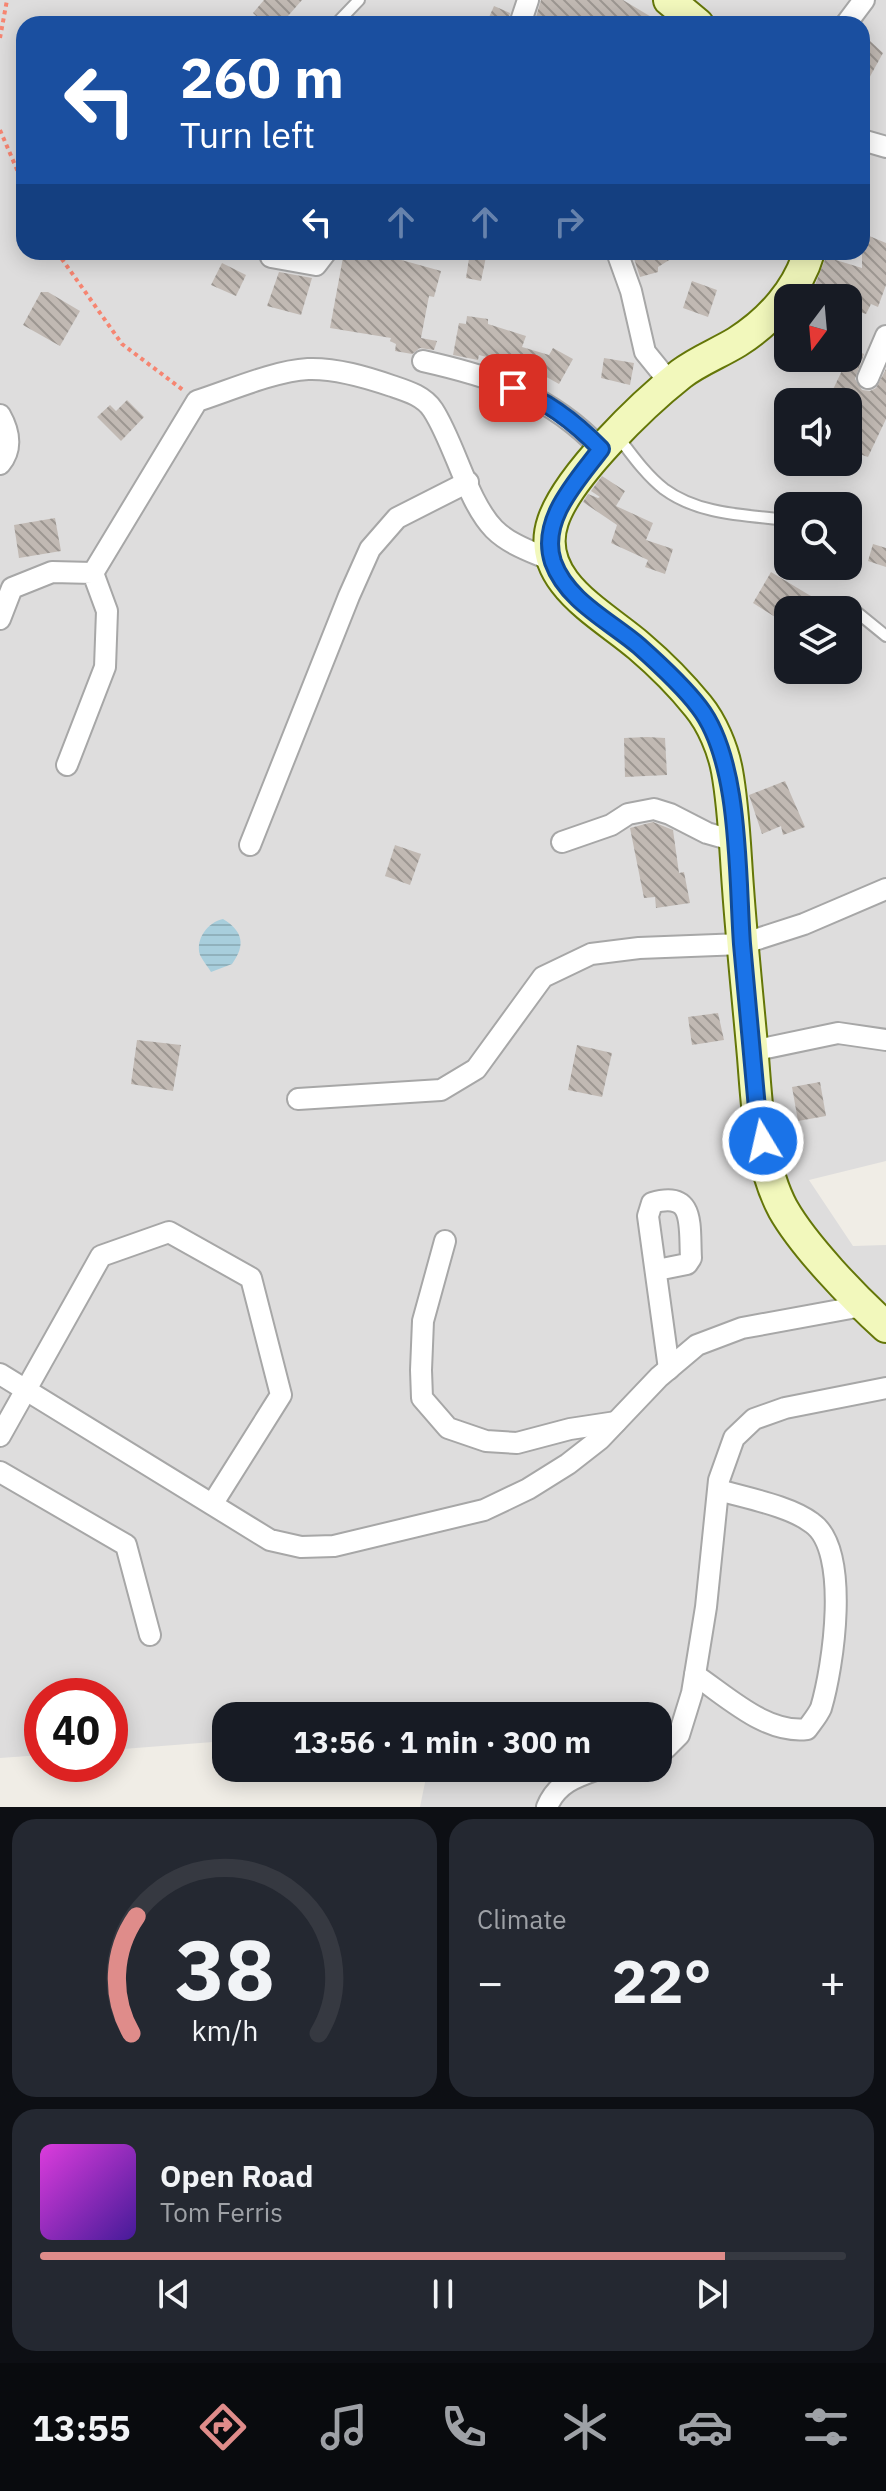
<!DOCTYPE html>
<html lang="en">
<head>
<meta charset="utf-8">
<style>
	body { margin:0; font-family:"IBM Plex Sans",sans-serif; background:#242831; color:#f1f3f6; height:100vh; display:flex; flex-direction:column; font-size:30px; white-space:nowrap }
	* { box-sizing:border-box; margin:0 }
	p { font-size:26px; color:#9ea1a6 }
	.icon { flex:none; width:44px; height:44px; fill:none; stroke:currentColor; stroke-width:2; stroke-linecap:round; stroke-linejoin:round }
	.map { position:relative; height:1807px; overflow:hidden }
	.drawer { display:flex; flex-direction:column; gap:12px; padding:12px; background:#0d0f14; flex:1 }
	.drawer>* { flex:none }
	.banner { position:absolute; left:16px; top:16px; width:854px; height:244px; border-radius:24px; box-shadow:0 4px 20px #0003; background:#1a4fa0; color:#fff; overflow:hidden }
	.needle { width:52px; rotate:196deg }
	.tools { position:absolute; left:774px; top:284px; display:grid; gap:16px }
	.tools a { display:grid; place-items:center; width:88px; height:88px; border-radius:16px; background:#171b24; box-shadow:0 4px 20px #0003; font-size:40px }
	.speed { position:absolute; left:24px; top:1678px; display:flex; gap:16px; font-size:40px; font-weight:700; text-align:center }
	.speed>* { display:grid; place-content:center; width:104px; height:104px; border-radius:50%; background:#171b24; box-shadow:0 4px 20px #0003; line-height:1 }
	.speed .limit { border:12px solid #d22; background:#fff; color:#111 }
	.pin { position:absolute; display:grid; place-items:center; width:68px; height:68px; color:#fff; margin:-34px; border-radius:16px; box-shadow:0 4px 12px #0006 }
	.me { position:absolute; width:88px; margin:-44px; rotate:351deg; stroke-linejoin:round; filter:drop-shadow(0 0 6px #0008) }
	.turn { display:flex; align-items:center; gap:28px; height:168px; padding:0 32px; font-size:36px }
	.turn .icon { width:104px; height:104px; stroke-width:2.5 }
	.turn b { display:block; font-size:56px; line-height:68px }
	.lanes { display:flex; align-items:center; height:76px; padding:0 32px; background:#0003; justify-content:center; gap:40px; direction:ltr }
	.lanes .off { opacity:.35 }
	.big { font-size:60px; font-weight:700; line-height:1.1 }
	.drawer .widget { flex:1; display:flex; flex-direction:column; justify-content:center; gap:12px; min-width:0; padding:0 28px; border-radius:24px; background:#242831 }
	.drawer .dial { align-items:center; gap:0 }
	.dial svg { height:208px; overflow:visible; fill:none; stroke:#363941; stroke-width:7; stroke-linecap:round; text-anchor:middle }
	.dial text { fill:#f1f3f6; stroke:none }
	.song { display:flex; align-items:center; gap:24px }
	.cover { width:96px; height:96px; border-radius:12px; background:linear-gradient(135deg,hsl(300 70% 55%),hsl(260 70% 35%)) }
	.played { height:8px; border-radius:4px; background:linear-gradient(90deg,#df8c8a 85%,#363941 85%) }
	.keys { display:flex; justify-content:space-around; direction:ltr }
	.heat { display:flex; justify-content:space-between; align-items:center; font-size:44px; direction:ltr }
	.drawer .tiles { flex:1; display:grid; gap:12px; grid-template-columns:1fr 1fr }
	.widget:last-child { grid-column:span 2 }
	.trip { position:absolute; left:212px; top:1702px; width:460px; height:80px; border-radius:24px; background:#171b24; box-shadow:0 4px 20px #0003; font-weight:700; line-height:80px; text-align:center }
	.dock { display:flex; height:128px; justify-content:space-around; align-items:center; background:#090b0e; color:#9ea1a6 }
	.dock .icon { width:56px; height:56px }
	.dock .selected { color:#df8c8a }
	.dock b { font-size:36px; color:#f1f3f6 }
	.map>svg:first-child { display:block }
	.residential { fill:#dedddd; fill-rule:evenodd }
	.water { fill:url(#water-rules) }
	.building { fill:url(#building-back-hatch) }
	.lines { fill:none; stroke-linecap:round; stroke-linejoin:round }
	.lane-casing { stroke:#a7a7a7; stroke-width:14 }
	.street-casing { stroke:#a7a7a7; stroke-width:24 }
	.secondary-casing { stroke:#647608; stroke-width:34 }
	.path { stroke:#f68571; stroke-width:4; stroke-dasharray:4 4; stroke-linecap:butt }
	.lane { stroke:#fff; stroke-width:10 }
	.street { stroke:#fff; stroke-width:20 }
	.secondary { stroke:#f2f8bc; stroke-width:30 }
	.route-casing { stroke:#114b97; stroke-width:20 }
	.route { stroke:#1a73e8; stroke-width:14 }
</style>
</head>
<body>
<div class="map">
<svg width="886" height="1807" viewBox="0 0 886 1807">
	<defs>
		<pattern id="water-rules" width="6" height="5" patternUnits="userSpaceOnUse" patternTransform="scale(2)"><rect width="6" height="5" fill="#a8cedc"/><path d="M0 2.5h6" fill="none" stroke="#90b1bc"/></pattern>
		<pattern id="building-back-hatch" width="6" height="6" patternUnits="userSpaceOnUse" patternTransform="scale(2)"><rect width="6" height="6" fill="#c1b9b3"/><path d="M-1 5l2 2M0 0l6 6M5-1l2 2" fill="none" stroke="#9c9691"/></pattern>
	</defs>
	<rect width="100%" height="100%" fill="#f0ede6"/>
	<path class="residential" d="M 0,0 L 886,0 L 886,1161 L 809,1180 L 853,1246 L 886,1245 L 886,1807 L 420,1807 L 428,1768 L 658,1768 L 658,1716 L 226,1716 L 226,1741 L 110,1750 L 110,1696 L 42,1696 L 42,1755 L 0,1758 ZM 24,24 L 862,24 L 862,252 L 24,252 ZM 788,298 L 848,298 L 848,358 L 788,358 ZM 788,402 L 848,402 L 848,462 L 788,462 ZM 788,506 L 848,506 L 848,566 L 788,566 ZM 788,610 L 848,610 L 848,670 L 788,670 Z"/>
	<path class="water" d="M 223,919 C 243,931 246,945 232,964 L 211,972 C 208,967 203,961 200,955 C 195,939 208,922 223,919 Z"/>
	<g class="building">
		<path d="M 264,0 L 302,0 L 281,24 L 265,24 L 253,13 Z"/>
		<path d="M 541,0 L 623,0 L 663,24 L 534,24 Z"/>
		<path d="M 494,6 L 510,13 L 507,24 L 486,24 Z"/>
		<path d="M 870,41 L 883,53 L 862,91 L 862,56 Z"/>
		<path d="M 862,233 L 886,243 L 886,285 L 878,307 L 871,304 L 866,314 L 848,308 L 848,298 L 810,298 L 826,257 L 862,268 Z"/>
		<path d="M 344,252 L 388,252 L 387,256 L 441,271 L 434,297 L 429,296 L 421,338 L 437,341 L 434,350 L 420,348 L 412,354 L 395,351 L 396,344 L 390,341 L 391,338 L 330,328 Z"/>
		<path d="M 470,252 L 487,252 L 481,281 L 466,278 Z"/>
		<path d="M 632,252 L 682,252 L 658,267 L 658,272 L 640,277 Z"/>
		<path d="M 222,263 L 246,275 L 236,296 L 211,285 Z"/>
		<path d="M 279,272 L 312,278 L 301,315 L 267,306 Z"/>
		<path d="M 692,281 L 717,290 L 708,317 L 683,308 Z"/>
		<path d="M 41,292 L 48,292 L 80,311 L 60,346 L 23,325 Z"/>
		<path d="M 467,316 L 488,319 L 488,324 L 526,336 L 522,347 L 549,355 L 553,348 L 573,359 L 559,384 L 534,370 L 517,365 L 479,355 L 478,360 L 453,355 L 459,323 L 466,324 Z"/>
		<path d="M 848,347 L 864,354 L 855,379 L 862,390 L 870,391 L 876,388 L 886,369 L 886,419 L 868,457 L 848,450 L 848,402 L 827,402 L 848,358 Z"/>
		<path d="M 604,358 L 634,363 L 630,385 L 601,378 Z"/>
		<path d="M 127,400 L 144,417 L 121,441 L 97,417 L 110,405 L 116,411 Z"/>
		<path d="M 602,476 L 625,491 L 616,506 L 653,523 L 646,540 L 673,549 L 665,574 L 645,567 L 648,560 L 611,543 L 617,525 L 583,502 L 588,494 L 598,498 L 600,497 L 591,491 Z"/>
		<path d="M 55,518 L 61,551 L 19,558 L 14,525 Z"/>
		<path d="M 873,544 L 886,548 L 886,567 L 868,561 Z"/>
		<path d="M 771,572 L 834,610 L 788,610 L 788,625 L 753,603 Z"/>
		<path d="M 647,737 L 665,738 L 667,775 L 625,777 L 624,738 Z"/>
		<path d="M 785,781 L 805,827 L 783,835 L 781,826 L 762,834 L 749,795 Z"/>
		<path d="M 653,822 L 673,830 L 679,873 L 684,872 L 690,903 L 656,908 L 655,897 L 644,898 L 630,828 Z"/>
		<path d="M 395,845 L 421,854 L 410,885 L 385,876 Z"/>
		<path d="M 718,1013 L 724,1040 L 692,1045 L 688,1017 Z"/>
		<path d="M 137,1040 L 181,1045 L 173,1091 L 131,1084 Z"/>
		<path d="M 577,1045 L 612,1053 L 602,1097 L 568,1090 Z"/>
		<path d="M 820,1082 L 826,1116 L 798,1121 L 792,1087 Z"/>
	</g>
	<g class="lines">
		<g class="lane-casing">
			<g id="lane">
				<path d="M 336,24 L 359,0"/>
				<path d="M 619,438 C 632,455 646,475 664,489 C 699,515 746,515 788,520"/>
				<path d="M 848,605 L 886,636"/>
			</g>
		</g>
		<g class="street-casing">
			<g id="street">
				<path d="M 520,24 L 528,0"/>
				<path d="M 846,24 L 864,0"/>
				<path d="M 862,140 L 886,147"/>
				<path d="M 617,252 L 631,291 L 645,352 L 671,384"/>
				<path d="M 271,257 L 316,265 L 326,252"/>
				<path d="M 423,361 C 494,377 550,395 601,449"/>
				<path d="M 868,378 L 886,336"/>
				<path d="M 0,415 C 9,431 13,448 0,464"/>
				<path d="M 93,573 L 197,401 C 231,390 274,371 308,369 C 336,368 366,377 392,386 C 407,391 424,396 433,410 C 455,444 467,501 494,529 C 510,545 533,552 553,561"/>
				<path d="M 0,619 L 12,588 L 52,572 L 93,573 L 107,611 L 105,667 L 67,765"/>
				<path d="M 562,842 L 611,825 L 628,814 L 654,809 L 670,814 L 707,833 L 735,841"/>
				<path d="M 250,845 L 349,596 L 370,549 L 397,518 L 468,482"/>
				<path d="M 752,1051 L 838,1033 L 886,1040"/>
				<path d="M 298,1099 L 441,1090 L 476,1069 L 543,977 L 591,954 L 639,948 L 742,944 L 804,924 L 886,889"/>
				<path d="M 445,1241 L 423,1321 L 421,1370 L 422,1398 L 448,1428 L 486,1441 L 517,1443 L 570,1429 L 616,1422"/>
				<path d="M 657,1270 L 687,1264 L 691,1258 C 689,1226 696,1190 652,1203 L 648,1216 L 669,1369"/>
				<path d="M 0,1374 L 270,1540 L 301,1547 L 334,1546 L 484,1510 L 528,1489 L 568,1464 L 600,1439 L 659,1377 L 697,1345 L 742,1328 L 862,1306"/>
				<path d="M 0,1436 L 101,1256 L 169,1232 L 251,1278 L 281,1395 L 213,1503"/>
				<path d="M 0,1472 L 126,1545 L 150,1635"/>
				<path d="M 695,1675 C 728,1697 766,1734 807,1729 C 812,1722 818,1715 821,1708 C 833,1668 851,1550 812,1523 C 790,1506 746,1498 719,1490"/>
				<path d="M 658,1752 L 666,1748 L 679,1735 L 692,1693 L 706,1607 L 719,1480 L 734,1438 L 754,1419 L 785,1408 L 886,1388"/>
				<path d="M 547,1807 C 557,1782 578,1776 601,1768"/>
			</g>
		</g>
		<g class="secondary-casing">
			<g id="secondary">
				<path d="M 669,0 L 698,24"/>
				<path d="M 809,252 C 798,290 770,321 737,342 C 719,353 698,361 681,374 C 643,404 568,476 553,521 C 533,580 602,614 639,646 C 659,663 681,685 698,706 C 712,723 723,749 727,771 C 734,809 735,849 738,888 C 742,944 748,1000 753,1057 C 757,1106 759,1164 783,1209 C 804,1246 854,1298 886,1327"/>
			</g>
		</g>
		<g class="path">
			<path d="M 0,38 L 7,0"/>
			<path d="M 0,130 L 24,186"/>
			<path d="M 57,252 L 122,344 L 183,390"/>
		</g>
		<use href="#lane" class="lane"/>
		<use href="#street" class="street"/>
		<use href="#secondary" class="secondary"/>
	</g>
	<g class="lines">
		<g class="route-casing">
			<path id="route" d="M 513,388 C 548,401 575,422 601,449 C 577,481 539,520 553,562 C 567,601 610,621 639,646 C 658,663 684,687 699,707 C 741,761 737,876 742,944 C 747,1002 753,1061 758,1120 L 763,1141"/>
		</g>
		<use href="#route" class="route"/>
	</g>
</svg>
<div class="tools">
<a><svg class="needle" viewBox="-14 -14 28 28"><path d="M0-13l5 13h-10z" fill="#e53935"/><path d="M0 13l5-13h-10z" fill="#9ea1a6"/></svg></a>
<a><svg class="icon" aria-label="sound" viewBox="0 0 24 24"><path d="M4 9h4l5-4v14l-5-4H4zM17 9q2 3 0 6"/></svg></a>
<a><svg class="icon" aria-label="search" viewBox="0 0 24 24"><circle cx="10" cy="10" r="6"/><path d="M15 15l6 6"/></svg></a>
<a><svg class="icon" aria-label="layers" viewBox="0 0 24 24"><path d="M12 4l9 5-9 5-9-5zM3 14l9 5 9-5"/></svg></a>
</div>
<div class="speed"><div class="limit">40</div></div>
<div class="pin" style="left:513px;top:388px;background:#d93025"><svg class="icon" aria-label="arrive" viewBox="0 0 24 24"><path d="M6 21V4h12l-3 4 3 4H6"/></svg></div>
<svg class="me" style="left:763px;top:1141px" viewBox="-20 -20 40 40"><circle r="17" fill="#1a73e8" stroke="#fff" stroke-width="3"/><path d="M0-11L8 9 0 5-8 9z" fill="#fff"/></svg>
<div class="trip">13:56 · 1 min · 300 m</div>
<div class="banner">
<div class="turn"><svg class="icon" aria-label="left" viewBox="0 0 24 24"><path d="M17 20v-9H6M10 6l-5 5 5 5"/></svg><div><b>260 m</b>Turn left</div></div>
<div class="lanes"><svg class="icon" aria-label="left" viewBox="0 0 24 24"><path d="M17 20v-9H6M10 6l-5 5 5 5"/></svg><svg class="icon off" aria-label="ahead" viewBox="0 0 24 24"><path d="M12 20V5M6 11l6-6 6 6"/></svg><svg class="icon off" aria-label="ahead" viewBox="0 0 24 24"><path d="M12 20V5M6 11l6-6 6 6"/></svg><svg class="icon off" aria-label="right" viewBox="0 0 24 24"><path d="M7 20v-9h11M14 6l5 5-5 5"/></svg></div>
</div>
</div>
<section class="drawer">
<div class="tiles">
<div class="widget dial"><svg viewBox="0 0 100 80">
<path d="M14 69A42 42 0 1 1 86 69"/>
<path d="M14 69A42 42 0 0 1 16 24" stroke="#df8c8a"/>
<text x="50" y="56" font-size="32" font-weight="700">38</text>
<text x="50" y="72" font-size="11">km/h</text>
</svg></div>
<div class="widget"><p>Climate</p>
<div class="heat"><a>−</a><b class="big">22°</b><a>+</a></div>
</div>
<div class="widget">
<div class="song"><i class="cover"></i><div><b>Open Road</b><p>Tom Ferris</p></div></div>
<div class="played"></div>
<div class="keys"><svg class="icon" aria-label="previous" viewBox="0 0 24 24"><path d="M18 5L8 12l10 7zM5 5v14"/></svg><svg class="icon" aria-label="pause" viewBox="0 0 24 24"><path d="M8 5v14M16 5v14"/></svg><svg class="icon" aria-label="next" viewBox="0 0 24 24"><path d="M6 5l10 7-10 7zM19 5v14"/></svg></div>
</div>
</div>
</section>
<nav class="dock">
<b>13:55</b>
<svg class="icon selected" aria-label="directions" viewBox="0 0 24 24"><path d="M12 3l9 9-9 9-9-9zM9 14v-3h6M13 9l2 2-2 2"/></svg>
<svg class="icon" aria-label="music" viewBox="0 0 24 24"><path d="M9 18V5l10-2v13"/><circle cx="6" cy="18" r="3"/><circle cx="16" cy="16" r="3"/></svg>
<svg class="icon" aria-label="phone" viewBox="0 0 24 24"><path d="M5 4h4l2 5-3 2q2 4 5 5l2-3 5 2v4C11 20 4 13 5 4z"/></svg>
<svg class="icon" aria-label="climate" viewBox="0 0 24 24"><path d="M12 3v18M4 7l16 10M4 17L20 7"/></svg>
<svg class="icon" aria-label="car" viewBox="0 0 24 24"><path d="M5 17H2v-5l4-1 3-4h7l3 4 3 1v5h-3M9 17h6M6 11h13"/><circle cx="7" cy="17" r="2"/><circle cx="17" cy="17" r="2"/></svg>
<svg class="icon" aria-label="filters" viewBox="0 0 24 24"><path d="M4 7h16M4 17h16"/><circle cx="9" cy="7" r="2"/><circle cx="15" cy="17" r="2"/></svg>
</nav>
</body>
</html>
